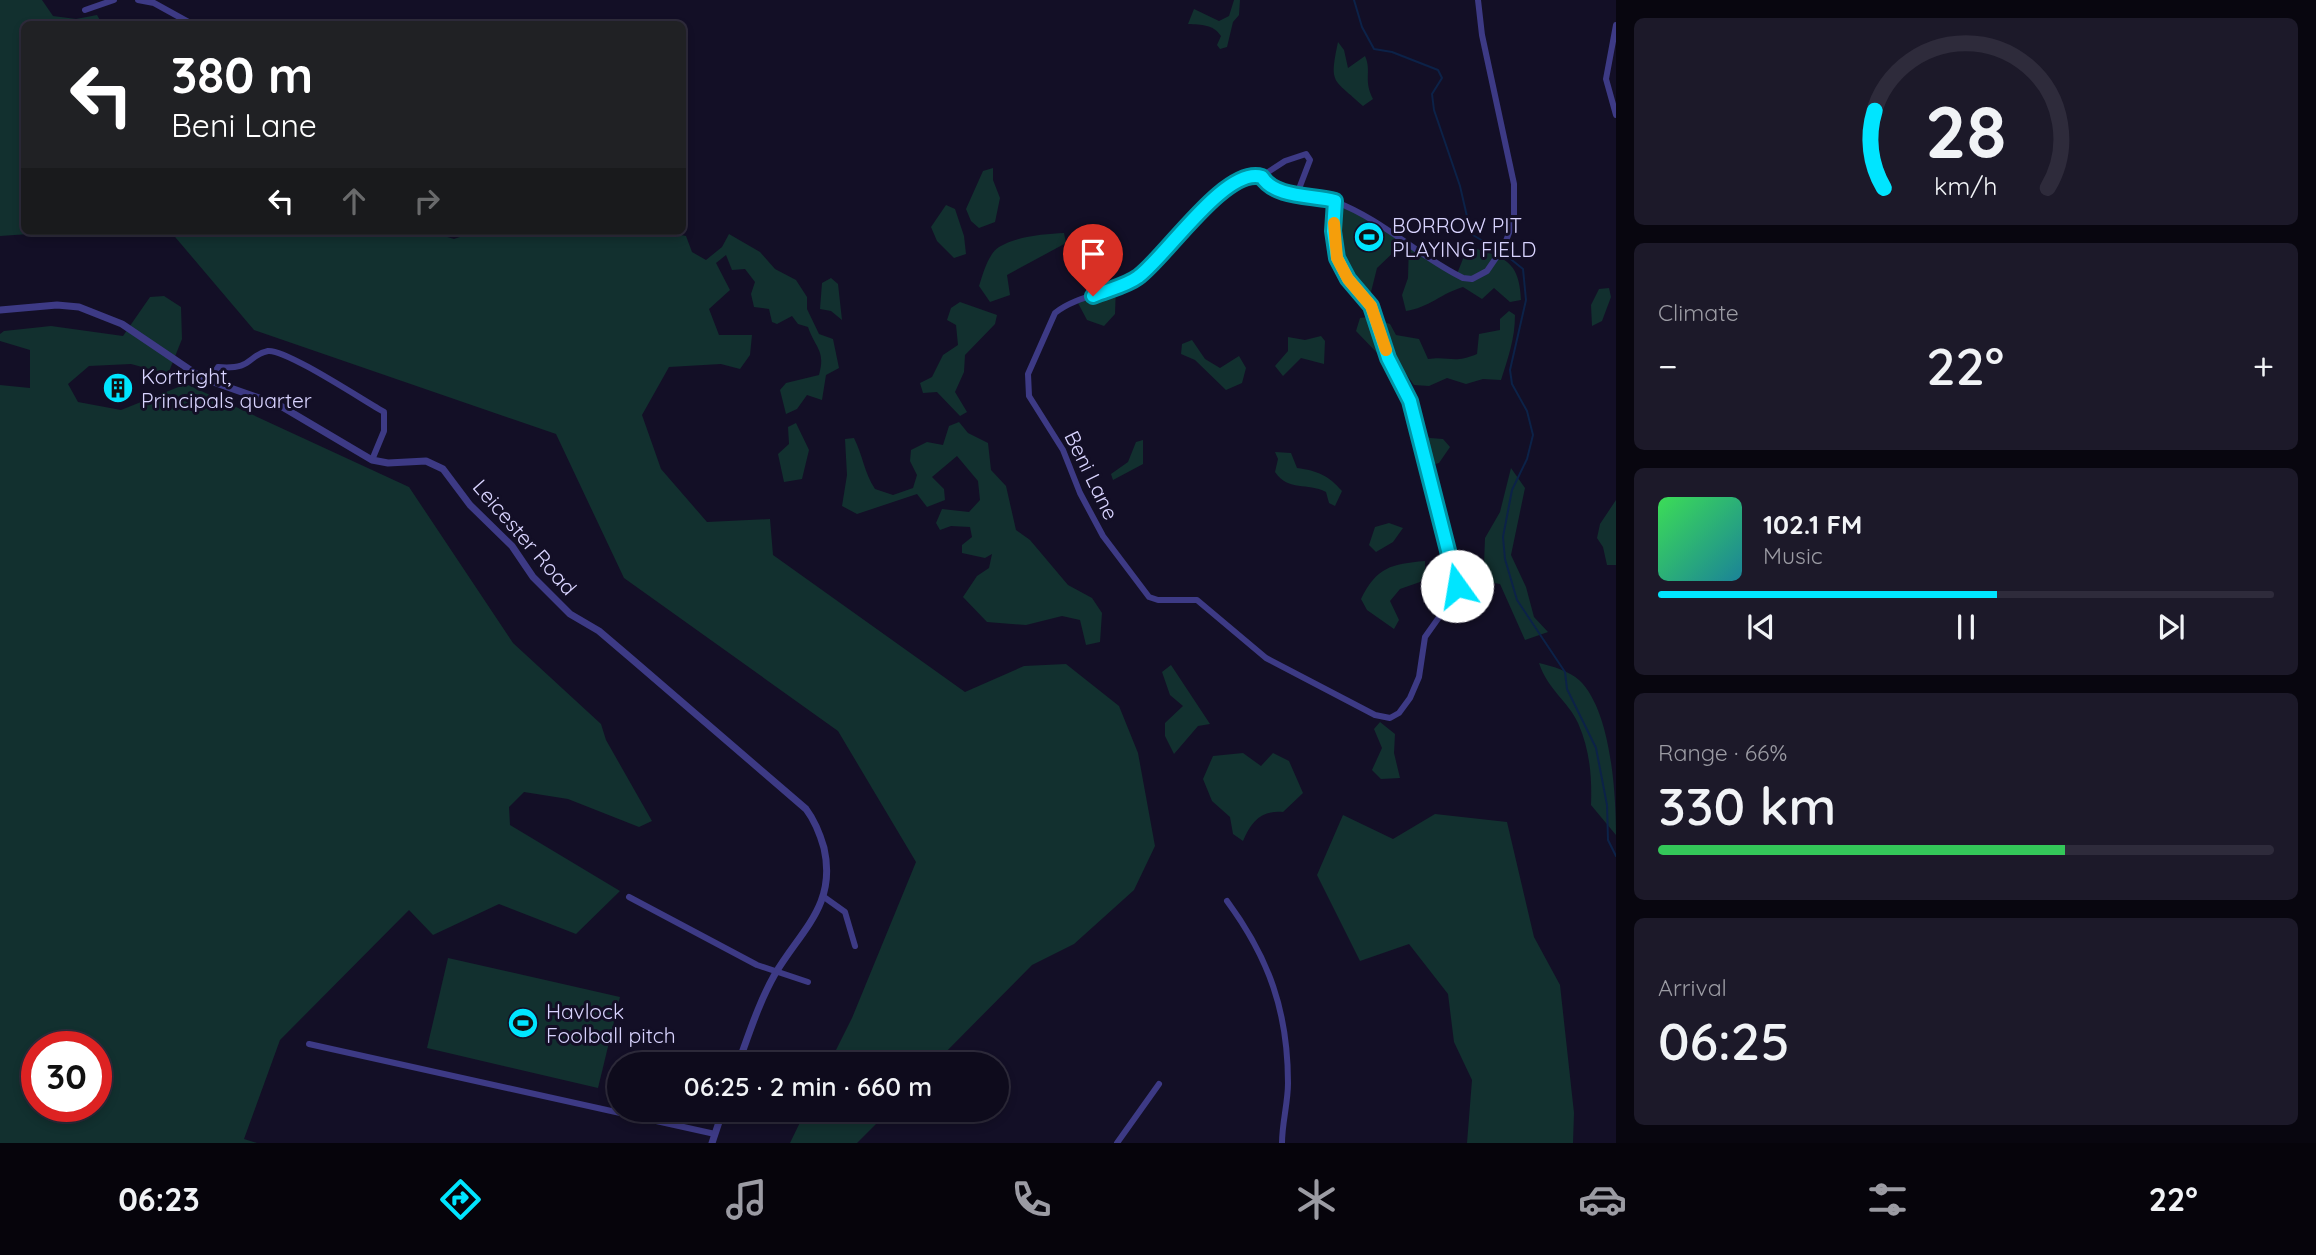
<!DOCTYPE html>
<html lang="en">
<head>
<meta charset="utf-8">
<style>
	body { margin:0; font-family:Quicksand,sans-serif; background:#1c1929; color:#f1f3f6; height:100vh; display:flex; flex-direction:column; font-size:26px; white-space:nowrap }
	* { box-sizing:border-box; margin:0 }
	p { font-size:23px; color:#9b9ba3 }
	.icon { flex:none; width:38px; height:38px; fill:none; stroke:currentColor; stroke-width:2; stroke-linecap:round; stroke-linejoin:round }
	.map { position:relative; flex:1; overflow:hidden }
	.details { display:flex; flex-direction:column; gap:18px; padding:18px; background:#08060f; width:700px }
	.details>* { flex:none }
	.top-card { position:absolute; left:21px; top:21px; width:665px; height:214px; border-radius:10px; box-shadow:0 4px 10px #0003,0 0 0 2px #2e2b3b; background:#202124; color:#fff; overflow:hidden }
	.speed { position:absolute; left:21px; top:1031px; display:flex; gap:14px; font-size:35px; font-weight:700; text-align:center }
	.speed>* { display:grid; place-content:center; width:91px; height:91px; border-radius:50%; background:#0e0b1c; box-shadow:0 4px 10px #0003,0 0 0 2px #2e2b3b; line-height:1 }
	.speed .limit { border:10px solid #d22; background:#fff; color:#111 }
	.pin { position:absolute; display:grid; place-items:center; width:60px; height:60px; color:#fff; margin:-72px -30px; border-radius:50% 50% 50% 0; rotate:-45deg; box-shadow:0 0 7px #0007 }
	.pin .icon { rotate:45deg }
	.me { position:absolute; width:77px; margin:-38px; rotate:347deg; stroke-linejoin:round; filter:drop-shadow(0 0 5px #0008) }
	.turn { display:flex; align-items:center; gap:24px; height:147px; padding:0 35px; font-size:32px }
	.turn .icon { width:91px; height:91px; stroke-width:2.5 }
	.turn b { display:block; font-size:49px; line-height:60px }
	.lanes { display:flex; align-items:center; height:66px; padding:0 35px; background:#0003; justify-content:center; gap:35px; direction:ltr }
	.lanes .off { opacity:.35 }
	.big { font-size:52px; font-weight:600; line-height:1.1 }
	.details .card { flex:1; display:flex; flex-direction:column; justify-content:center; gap:10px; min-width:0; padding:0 24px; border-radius:10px; background:#1c1929 }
	.details .dial { align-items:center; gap:0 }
	.dial svg { height:182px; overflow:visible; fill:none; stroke:#2e2b3b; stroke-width:7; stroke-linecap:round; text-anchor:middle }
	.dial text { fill:#f1f3f6; stroke:none }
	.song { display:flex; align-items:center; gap:21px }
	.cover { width:84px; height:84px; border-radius:10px; background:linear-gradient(135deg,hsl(130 70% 55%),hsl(190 70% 35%)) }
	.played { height:7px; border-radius:4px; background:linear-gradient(90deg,#00e5ff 55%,#2e2b3b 55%) }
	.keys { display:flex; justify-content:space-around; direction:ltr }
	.heat { display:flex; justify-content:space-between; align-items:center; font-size:38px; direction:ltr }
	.charge { height:10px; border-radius:5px; background:linear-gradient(90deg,#34c759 66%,#2e2b3b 0) }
	.trip { position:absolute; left:607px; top:1052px; width:402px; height:70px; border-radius:35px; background:#0e0b1c; box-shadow:0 4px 10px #0003,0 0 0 2px #2e2b3b; font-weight:600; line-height:70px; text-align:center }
	.tab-bar { display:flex; height:112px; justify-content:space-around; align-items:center; background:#06040b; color:#9b9ba3 }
	.tab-bar .icon { width:49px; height:49px }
	.tab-bar .on { color:#00e5ff }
	.tab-bar b { font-size:32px; color:#f1f3f6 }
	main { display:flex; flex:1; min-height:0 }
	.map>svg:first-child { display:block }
	.green { fill:#12302f; fill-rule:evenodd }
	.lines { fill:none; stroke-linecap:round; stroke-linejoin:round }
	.stream { stroke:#0c2248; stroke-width:2 }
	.minor { stroke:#3d3a85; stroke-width:6 }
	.tertiary { stroke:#3d3a85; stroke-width:7 }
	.route-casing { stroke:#0095a6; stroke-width:18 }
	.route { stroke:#00e5ff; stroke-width:12 }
	.slow { stroke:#f59e0b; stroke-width:12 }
	.labels { text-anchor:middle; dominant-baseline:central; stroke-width:6; stroke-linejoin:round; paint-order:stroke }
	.poi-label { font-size:21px; fill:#d9d4ff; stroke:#130f26; text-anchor:start }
	.street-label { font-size:21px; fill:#d9d4ff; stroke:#130f26 }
</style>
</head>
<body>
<main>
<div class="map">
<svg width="1616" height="1143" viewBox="0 0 1616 1143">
	<rect width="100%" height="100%" fill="#130f26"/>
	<g class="green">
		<path d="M 0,0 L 42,0 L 53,16 L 76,19 L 97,15 L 102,24 L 24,24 L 24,231 L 73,231 L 0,236 Z"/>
		<path d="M 1234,0 L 1240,0 L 1239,15 L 1233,22 L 1227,47 L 1220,49 L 1217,45 L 1221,36 C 1213,24 1202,25 1188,24 L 1194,9 L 1219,21 L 1229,16 Z"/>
		<path d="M 1338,42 L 1344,50 L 1348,68 L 1365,56 C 1372,71 1363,80 1373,99 L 1363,106 C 1333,78 1329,85 1338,42 Z"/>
		<path d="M 993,168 L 993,180 L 1000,198 L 995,222 L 979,228 L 971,221 L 966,209 L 983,171 Z"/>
		<path d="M 1335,201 L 1402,238 L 1399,247 L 1377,268 L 1370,296 L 1365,299 C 1337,266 1334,244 1335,201 Z"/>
		<path d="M 946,205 L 955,209 L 964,236 L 966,254 L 954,258 L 937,241 L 931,227 Z"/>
		<path d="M 170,231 L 292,231 L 297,237 L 300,231 L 428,231 L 454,239 L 477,231 L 661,231 L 686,236 L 692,252 L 706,260 L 722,247 L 729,234 L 760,252 L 775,269 L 796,280 L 807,297 L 807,309 L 819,334 L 833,339 L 839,368 L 826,375 L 822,400 L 807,395 L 797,409 L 786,414 L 780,390 L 786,383 L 819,375 C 826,350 815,348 808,327 L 798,324 L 792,316 L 777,324 L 772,322 L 769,309 L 754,307 L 751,294 L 755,282 L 745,269 L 732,270 L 726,255 L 716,263 L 730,290 L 709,309 L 719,335 L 752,335 L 750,355 L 740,369 L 721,364 L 669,367 L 642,415 L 661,469 L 707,522 L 770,519 L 773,555 L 965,692 L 1024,666 L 1066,664 L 1119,706 L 1138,753 L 1155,846 L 1134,890 L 1074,944 L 1032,965 L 934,1064 L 829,1064 L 852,1018 L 916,862 L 838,731 L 624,578 L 556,434 L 254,330 Z"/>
		<path d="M 1064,233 L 1066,243 L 1007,275 L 1010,295 L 990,302 L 979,286 C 983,274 988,254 999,247 C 1017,236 1045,234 1064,233 Z"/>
		<path d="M 1409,243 L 1457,274 L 1468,246 C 1504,258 1519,259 1521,300 L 1510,302 L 1494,288 L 1482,299 L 1463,287 C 1442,293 1428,308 1406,311 L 1402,295 L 1408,278 Z"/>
		<path d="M 831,278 L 838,284 L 842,320 L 831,311 L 820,309 L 822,283 Z"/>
		<path d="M 1116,286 L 1115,314 L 1104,326 L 1087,320 L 1078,303 Z"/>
		<path d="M 1609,288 L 1611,297 L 1602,321 L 1592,326 L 1591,305 L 1599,289 Z"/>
		<path d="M 164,296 L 181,307 L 182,339 L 168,374 L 131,364 L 89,366 L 68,384 L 78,402 L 121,410 L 186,384 L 409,487 L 513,643 L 601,724 L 606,740 L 652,821 L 639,827 L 568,799 L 524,792 L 509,807 L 510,825 L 620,891 L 576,934 L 499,904 L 433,935 L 409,910 L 280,1040 L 244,1139 L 257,1143 L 0,1143 L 0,385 L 30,388 L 30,350 L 0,341 L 0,334 L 4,331 L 51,326 L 123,336 L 150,297 ZM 37,1046 L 96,1046 L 96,1106 L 37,1106 Z"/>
		<path d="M 960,302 L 997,315 L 995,324 L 965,355 L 964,372 L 955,392 L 967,412 L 960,416 L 937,392 L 923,393 L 920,383 L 932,377 L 943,355 L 958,345 L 956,325 L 947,320 L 951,308 Z"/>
		<path d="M 1509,311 L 1515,315 C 1515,339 1508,358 1501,380 L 1483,379 L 1466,384 L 1447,378 L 1429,386 L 1414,385 L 1401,367 L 1381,357 L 1356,331 L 1360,318 L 1368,317 L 1390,324 L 1396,335 L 1419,339 L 1428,359 C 1451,356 1453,364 1477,354 L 1479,334 L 1500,330 L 1500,319 Z"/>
		<path d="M 1321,336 L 1325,341 L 1324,364 L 1301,358 L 1283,376 L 1275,366 L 1288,351 L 1288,337 L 1305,340 Z"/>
		<path d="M 1192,340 L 1205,359 L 1220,368 L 1239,356 L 1246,368 L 1242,383 L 1226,390 L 1195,360 L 1181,354 L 1182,344 Z"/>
		<path d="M 959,422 L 968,433 L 988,443 L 991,470 L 1006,486 L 1016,530 L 1030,540 L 1068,585 L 1092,598 L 1102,613 L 1100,642 L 1086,645 L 1080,620 L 1062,616 L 1026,625 L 987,622 L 963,597 L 977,576 L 989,568 L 992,554 L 985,558 L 962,553 L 962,545 L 972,537 L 970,527 L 951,526 L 940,530 L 936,523 L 942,509 L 969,512 L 980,500 L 978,481 L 957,456 L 932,477 L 944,489 L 945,500 L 927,507 L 917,494 L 857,514 L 842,506 L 847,475 L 845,439 L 854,438 C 863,456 864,472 875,489 L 893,495 L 913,488 L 917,475 L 910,461 L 911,450 L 927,442 L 943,445 L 949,426 Z"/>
		<path d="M 796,423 L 809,450 L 802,479 L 784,482 L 778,454 L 789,444 L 788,427 Z"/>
		<path d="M 1418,432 L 1430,438 L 1443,439 L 1450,447 L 1439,463 L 1426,467 Z"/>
		<path d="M 1143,440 L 1143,464 L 1113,480 L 1111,474 L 1128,462 L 1136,442 Z"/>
		<path d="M 1275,452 L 1291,453 L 1297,468 C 1318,471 1328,475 1342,491 L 1335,506 L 1329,503 L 1326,492 C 1307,482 1289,492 1275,472 L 1278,459 Z"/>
		<path d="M 1511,468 L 1525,488 L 1511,555 L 1526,587 L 1534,617 L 1548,632 L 1525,640 L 1500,584 L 1488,582 L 1484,564 L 1485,538 L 1500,512 Z"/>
		<path d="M 1616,500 L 1616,565 L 1607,565 L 1603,547 L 1597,538 L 1600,524 Z"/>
		<path d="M 1389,523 L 1403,528 L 1393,542 L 1376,552 L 1369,545 L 1375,527 Z"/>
		<path d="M 1425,561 L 1425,572 L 1420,582 L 1400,589 L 1390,601 L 1399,620 L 1394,629 L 1367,610 L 1361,599 C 1377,567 1391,564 1425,561 Z"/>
		<path d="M 1539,663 C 1552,666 1569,671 1579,680 C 1611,710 1616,793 1616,835 L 1591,805 C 1592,777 1590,750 1578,723 C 1568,701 1548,690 1539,663 Z"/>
		<path d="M 1171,665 L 1210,724 L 1198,726 L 1174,754 L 1165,736 L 1165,723 L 1183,706 L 1170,695 L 1162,672 Z"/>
		<path d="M 1380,722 L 1395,734 L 1394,753 L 1400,778 L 1381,779 L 1372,770 L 1382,748 L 1374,729 Z"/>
		<path d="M 1243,753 L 1261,766 L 1273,753 L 1289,761 L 1303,793 L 1283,812 C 1261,810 1251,822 1243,841 L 1233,834 L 1230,817 L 1212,801 L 1203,779 L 1213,756 Z"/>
		<path d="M 1435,814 L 1507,822 L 1534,937 L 1560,985 L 1574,1113 L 1573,1143 L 1467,1143 L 1472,1080 L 1454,1042 L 1448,994 L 1409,944 L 1360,961 L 1317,875 L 1343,815 L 1393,839 Z"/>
		<path d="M 448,958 L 620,997 L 598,1088 L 427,1048 Z"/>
		<path d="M 806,1110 L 890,1110 L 857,1143 L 790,1143 Z"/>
	</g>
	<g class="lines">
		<g class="stream">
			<path d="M 1354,0 L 1362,27 L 1374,49 L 1392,52 L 1438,70 L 1442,78 L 1432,94 L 1434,110 L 1460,186 L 1471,234 L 1497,249"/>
			<path d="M 1502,252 L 1523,269 L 1526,300 L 1510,370 L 1512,384 L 1527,411 L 1533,435 L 1527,459 L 1512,490 L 1503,537 L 1505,559 L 1517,600 L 1565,672 L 1567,689 L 1596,748 L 1607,805 L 1608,840 L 1616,856"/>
		</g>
		<g class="minor">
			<path d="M 138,0 L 154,3 L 192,24"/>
			<path d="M 85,10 L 114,0"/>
			<path d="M 1616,25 L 1606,79 L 1616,115"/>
			<path d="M 1262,176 L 1285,161 L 1306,154 L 1310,160 L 1297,194"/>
			<path d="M 1335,201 L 1333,231 L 1337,258 L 1348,279 L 1371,306 L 1388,358 L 1410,401 L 1439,523 L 1457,579 L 1447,606 L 1425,637 L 1419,677 L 1410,698 L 1399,713 L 1390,718 L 1375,715 L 1266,658 L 1197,600 L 1158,600 L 1149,597 L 1103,536 L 1080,493 L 1063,450 L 1029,396 L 1028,374 L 1055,313 C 1078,294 1115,294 1139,276 C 1165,257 1226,165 1262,176 C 1277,201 1312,193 1336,202 C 1383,220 1418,256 1463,278 L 1472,279 L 1487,271 L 1504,246 L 1514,220 L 1514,184 L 1482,35 L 1478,0"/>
			<path d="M 209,381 L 218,367 C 254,370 247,355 268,351 C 286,349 364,401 384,412 L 384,431 L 372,460"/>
			<path d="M 629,897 L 757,965 L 808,982"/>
			<path d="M 824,897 L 845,912 L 855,946"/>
			<path d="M 1227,901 C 1269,958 1288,1012 1288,1083 C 1288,1103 1282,1123 1282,1143"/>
			<path d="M 309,1044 L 715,1134"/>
			<path d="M 1117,1143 L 1159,1084"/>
		</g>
		<g class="tertiary">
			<path d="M 0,310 L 57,305 L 79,307 L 122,324 L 202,378 L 279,405 L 372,460 L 388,463 L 426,461 L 443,469 L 470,505 L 512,546 L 533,577 L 570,614 L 599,631 L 633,660 L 806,809 C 815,821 820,834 824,848 C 837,905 801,930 775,974 C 759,1002 749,1034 738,1064"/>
			<path d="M 712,1143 L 723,1110"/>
		</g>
	</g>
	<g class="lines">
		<g class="route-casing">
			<path id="route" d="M 1093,296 C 1107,290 1126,286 1138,277 C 1165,258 1226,165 1262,177 C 1275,198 1312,195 1335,201 L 1333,231 L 1337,258 L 1348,279 L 1371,306 L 1388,358 L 1410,401 L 1457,586"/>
		</g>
		<use href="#route" class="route"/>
		<path class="slow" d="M 1334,223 L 1337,258 L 1348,279 L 1371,306 L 1386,350"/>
	</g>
	<defs>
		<g id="stadium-disc" transform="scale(1.575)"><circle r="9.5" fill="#00e5ff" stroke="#130f26"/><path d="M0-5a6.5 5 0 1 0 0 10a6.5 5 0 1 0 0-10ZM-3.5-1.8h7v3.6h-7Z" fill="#111"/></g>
		<g id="building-disc" transform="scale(1.575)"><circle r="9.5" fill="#00e5ff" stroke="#130f26"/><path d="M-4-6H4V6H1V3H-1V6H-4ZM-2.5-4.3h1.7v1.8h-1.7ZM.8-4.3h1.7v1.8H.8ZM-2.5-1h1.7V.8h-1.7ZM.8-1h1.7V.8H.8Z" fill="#111"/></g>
	</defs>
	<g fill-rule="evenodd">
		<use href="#stadium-disc" x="1369" y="237"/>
		<use href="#building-disc" x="118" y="388"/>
		<use href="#stadium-disc" x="523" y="1023"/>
	</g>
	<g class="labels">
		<g class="poi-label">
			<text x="1392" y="225">BORROW PIT<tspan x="1392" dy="24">PLAYING FIELD</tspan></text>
			<text x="141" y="376">Kortright,<tspan x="141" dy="24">Principals quarter</tspan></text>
			<text x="546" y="1011">Havlock<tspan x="546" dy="24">Foolball pitch</tspan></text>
		</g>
		<g class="street-label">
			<text transform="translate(1092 475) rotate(64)">Beni Lane</text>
			<text transform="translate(525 537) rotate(49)">Leicester Road</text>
		</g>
	</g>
</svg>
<div class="speed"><div class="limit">30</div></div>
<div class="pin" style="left:1093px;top:296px;background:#d93025"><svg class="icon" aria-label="arrive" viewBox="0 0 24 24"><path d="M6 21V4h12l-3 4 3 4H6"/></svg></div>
<svg class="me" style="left:1457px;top:586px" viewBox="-20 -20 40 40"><circle r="19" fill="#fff"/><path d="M0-13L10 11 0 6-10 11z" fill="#00e5ff"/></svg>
<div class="trip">06:25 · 2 min · 660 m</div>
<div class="top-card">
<div class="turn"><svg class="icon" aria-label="left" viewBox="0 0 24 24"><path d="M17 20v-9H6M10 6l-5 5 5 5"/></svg><div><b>380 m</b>Beni Lane</div></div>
<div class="lanes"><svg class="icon" aria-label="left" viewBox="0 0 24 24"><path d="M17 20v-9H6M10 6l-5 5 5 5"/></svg><svg class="icon off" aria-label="ahead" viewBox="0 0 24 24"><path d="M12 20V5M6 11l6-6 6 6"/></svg><svg class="icon off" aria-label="right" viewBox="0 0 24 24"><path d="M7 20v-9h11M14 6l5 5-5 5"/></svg></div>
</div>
</div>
<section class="details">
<div class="card dial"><svg viewBox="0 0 100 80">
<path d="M14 69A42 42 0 1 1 86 69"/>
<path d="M14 69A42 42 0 0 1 10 35" stroke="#00e5ff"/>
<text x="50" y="56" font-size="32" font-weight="700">28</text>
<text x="50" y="72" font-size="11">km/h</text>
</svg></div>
<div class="card"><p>Climate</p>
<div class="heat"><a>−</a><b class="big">22°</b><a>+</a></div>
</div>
<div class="card">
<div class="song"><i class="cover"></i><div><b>102.1 FM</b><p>Music</p></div></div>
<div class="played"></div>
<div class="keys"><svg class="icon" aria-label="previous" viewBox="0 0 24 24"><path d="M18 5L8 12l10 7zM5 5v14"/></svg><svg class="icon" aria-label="pause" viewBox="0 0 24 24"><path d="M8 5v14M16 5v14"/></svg><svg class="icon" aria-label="next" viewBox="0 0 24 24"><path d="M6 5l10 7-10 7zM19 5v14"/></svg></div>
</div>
<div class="card"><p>Range · 66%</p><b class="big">330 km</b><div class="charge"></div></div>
<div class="card"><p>Arrival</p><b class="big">06:25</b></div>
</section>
</main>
<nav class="tab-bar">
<b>06:23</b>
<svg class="icon on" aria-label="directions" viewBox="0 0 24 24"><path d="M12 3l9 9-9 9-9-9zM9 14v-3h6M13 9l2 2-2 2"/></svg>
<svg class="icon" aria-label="music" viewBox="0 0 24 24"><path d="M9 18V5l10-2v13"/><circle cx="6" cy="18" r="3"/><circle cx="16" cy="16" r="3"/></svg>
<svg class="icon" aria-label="phone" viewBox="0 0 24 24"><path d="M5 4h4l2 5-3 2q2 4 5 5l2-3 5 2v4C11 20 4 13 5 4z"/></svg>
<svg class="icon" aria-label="climate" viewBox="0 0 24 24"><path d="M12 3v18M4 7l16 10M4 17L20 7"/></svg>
<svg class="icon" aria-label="car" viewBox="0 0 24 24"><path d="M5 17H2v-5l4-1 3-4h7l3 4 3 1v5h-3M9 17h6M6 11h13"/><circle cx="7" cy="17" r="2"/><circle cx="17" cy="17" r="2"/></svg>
<svg class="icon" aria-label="filters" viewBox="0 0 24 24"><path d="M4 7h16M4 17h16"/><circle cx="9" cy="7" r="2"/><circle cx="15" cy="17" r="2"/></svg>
<b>22°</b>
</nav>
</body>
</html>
